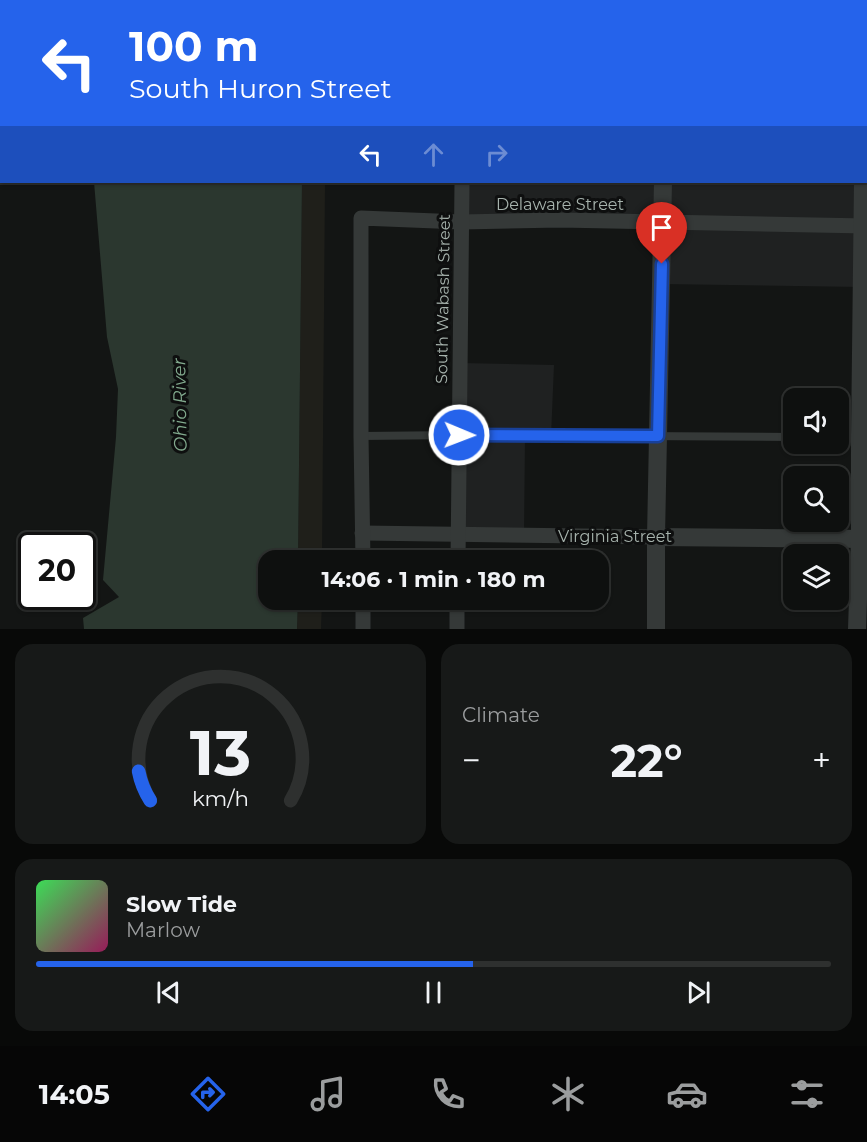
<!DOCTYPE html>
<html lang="en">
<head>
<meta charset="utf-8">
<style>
	body { margin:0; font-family:Montserrat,sans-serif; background:#171918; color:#f1f3f6; height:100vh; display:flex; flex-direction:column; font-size:22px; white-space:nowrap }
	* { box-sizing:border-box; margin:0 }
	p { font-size:20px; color:#9b9d9e }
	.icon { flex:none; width:33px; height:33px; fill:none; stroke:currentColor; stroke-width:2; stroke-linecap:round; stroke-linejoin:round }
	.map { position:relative; height:629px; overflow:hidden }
	.drawer { display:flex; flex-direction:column; gap:15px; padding:15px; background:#080908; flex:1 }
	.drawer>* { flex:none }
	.top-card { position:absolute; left:0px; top:0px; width:867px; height:183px; box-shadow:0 2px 4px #0004,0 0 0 2px #2e302f; background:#2563eb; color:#fff; overflow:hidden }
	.buttons { position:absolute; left:783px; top:388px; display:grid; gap:12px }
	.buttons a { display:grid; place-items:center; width:66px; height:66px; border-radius:12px; background:#0e100f; box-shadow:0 2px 4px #0004,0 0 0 2px #2e302f; font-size:30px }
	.speed { position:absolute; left:18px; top:532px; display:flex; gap:12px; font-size:30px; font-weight:700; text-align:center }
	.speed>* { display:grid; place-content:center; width:78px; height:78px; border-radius:50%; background:#0e100f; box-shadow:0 2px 4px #0004,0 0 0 2px #2e302f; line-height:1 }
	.speed .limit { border:3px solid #111; border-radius:9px; background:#fff; color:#111 }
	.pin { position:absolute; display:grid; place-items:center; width:51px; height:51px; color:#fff; margin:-62px -26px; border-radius:50% 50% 50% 0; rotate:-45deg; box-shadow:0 0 6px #0007 }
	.pin .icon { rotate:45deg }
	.me { position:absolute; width:66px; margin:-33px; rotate:91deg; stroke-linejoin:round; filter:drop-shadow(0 0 4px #0008) }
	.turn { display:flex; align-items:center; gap:21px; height:126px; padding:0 30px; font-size:27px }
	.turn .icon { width:78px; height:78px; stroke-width:2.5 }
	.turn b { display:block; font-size:42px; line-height:51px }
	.lanes { display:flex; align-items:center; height:57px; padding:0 30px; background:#0003; justify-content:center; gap:30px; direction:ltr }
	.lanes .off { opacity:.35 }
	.big { font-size:45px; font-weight:700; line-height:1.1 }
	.drawer .widget { flex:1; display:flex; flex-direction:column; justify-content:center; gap:9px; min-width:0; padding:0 21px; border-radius:18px; background:#171918 }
	.drawer .dial { align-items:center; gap:0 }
	.dial svg { height:156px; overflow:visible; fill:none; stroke:#2e302f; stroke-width:7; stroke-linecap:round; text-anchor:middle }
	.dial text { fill:#f1f3f6; stroke:none }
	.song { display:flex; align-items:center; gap:18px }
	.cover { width:72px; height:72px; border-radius:9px; background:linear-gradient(135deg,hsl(130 70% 55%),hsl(330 70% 35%)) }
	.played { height:6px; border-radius:3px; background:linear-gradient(90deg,#2563eb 55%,#2e302f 55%) }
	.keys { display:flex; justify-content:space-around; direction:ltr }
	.heat { display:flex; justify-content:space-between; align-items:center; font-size:33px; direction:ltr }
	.drawer .tiles { flex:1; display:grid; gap:15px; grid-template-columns:1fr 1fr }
	.widget:last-child { grid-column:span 2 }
	.trip { position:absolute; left:258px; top:550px; width:351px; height:60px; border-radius:18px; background:#0e100f; box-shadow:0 2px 4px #0004,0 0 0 2px #2e302f; font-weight:700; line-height:60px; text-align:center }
	.tabs { display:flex; height:96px; justify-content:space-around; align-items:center; background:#060606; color:#9b9d9e }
	.tabs .icon { width:42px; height:42px }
	.tabs .active { color:#2563eb }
	.tabs b { font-size:27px; color:#f1f3f6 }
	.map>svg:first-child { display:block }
	.built { fill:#1f2121 }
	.green { fill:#1f1f1a }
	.water { fill:#2b372f }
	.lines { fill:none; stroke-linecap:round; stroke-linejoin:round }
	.service { stroke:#353938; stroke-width:8 }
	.minor { stroke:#353938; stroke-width:15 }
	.tertiary { stroke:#353938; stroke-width:18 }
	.primary { stroke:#515855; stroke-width:22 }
	.motorway { stroke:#616966; stroke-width:27 }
	.route-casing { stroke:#184099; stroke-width:15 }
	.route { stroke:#2563eb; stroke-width:10 }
	.labels { text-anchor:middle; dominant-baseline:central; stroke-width:6; stroke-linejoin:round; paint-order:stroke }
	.street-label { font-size:16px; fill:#a7b3ad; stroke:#0e0f0f }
	.water-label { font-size:18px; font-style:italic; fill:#82aa8e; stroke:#0e0f0f }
</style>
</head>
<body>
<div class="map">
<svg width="867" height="629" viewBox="0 0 867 629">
	<rect width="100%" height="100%" fill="#131514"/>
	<g class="built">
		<path d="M 466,0 L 867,0 L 867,226 L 861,287 L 661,284 L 662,223 L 461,222 L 462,182 L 866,182 L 866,2 L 466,2 Z"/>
		<path d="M 460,363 L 554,365 L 551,437 L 525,437 L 524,536 L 458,535 Z"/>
	</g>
	<g class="green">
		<path d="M 302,182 L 325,182 L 322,561 L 298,561 Z"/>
		<path d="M 298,600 L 322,600 L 321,629 L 297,629 Z"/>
	</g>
	<g class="water">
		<rect x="63" y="0" width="240" height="2"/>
		<path d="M 94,182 L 302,182 L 298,561 L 268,561 L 268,600 L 298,600 L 297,629 L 84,629 L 83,618 L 119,597 L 103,580 L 116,437 L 118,389 L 107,337 Z"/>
	</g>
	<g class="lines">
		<g class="service">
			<path d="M 803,2 L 803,0"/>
			<path d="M 361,436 L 459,435 L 794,437"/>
			<path d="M 838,437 L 860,438"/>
		</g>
		<g class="minor">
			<path d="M 466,2 L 466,0"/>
			<path d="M 362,533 L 656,537"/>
			<path d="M 363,561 L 361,436 L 361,218 L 461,222 L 560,220 L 867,226"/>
			<path d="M 458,561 L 462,182"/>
			<path d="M 363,600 L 363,629"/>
			<path d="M 457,629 L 457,600"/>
		</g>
		<g class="tertiary">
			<path d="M 666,2 L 666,0"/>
			<path d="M 866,117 L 867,112"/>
			<path d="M 656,537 L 867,539"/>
			<path d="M 656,629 L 656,537 L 663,182"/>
			<path d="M 857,629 L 860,539 L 860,438 L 863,182"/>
		</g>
		<path class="primary" d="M 850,0 L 853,2"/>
		<g class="motorway">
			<path d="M 0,4 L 2,4"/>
			<path d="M 0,26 L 2,26"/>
			<path d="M 866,146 L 867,146"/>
			<path d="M 866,166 L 867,166"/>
		</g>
	</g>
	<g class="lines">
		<g class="route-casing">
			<path id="route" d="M 459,435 L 658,436 L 662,264"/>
		</g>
		<use href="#route" class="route"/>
	</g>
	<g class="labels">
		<g class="street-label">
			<text x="560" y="204">Delaware Street</text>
			<text transform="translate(443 299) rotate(-89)">South Wabash Street</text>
			<text x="615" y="536">Virginia Street</text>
		</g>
		<g class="water-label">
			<text transform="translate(180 405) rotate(-91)">Ohio River</text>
		</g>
	</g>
</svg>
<div class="buttons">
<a><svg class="icon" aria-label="sound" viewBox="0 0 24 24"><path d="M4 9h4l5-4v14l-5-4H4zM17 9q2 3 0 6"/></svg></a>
<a><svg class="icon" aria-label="search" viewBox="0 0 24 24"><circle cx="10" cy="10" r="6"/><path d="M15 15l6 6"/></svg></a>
<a><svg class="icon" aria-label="layers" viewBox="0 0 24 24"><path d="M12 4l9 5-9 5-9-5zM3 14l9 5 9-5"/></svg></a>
</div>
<div class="speed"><div class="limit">20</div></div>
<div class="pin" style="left:662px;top:264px;background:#d93025"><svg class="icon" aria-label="arrive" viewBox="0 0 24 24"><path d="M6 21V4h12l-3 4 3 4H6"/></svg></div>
<svg class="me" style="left:459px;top:435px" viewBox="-20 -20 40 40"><circle r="17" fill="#2563eb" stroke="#fff" stroke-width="3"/><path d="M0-11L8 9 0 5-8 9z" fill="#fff"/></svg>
<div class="trip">14:06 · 1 min · 180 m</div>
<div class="top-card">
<div class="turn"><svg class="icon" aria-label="left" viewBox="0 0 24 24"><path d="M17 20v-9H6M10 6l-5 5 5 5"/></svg><div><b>100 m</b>South Huron Street</div></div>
<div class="lanes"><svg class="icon" aria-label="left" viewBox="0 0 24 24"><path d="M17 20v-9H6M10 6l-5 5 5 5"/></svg><svg class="icon off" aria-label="ahead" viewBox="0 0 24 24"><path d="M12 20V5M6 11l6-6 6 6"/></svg><svg class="icon off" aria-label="right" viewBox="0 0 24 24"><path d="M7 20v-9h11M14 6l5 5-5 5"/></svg></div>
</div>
</div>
<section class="drawer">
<div class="tiles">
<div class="widget dial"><svg viewBox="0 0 100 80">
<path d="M14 69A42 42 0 1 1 86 69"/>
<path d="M14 69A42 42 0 0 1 8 54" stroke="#2563eb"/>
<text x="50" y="56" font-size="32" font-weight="700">13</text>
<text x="50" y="72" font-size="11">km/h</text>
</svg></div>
<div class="widget"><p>Climate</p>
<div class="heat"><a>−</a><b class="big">22°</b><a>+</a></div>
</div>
<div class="widget">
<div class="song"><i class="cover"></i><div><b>Slow Tide</b><p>Marlow</p></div></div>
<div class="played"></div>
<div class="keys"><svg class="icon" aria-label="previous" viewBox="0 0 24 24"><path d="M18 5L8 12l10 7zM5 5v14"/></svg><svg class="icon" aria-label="pause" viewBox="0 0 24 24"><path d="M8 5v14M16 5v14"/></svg><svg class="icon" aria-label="next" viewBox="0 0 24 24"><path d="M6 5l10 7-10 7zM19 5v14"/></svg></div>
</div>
</div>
</section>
<nav class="tabs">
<b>14:05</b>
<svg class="icon active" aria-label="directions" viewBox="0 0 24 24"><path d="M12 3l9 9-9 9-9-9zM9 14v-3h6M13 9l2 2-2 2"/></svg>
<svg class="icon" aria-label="music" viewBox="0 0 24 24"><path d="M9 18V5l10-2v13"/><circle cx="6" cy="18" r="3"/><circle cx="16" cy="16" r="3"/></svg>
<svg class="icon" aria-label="phone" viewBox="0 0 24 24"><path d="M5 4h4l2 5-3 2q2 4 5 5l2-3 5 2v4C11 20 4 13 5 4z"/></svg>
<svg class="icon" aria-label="climate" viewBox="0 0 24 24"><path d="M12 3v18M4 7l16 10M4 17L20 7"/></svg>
<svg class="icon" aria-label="car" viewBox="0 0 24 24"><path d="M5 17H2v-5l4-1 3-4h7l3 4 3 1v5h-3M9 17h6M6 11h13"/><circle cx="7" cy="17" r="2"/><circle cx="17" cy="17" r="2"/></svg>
<svg class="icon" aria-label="filters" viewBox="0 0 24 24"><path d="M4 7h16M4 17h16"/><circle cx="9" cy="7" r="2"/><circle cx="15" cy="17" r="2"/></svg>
</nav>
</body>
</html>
